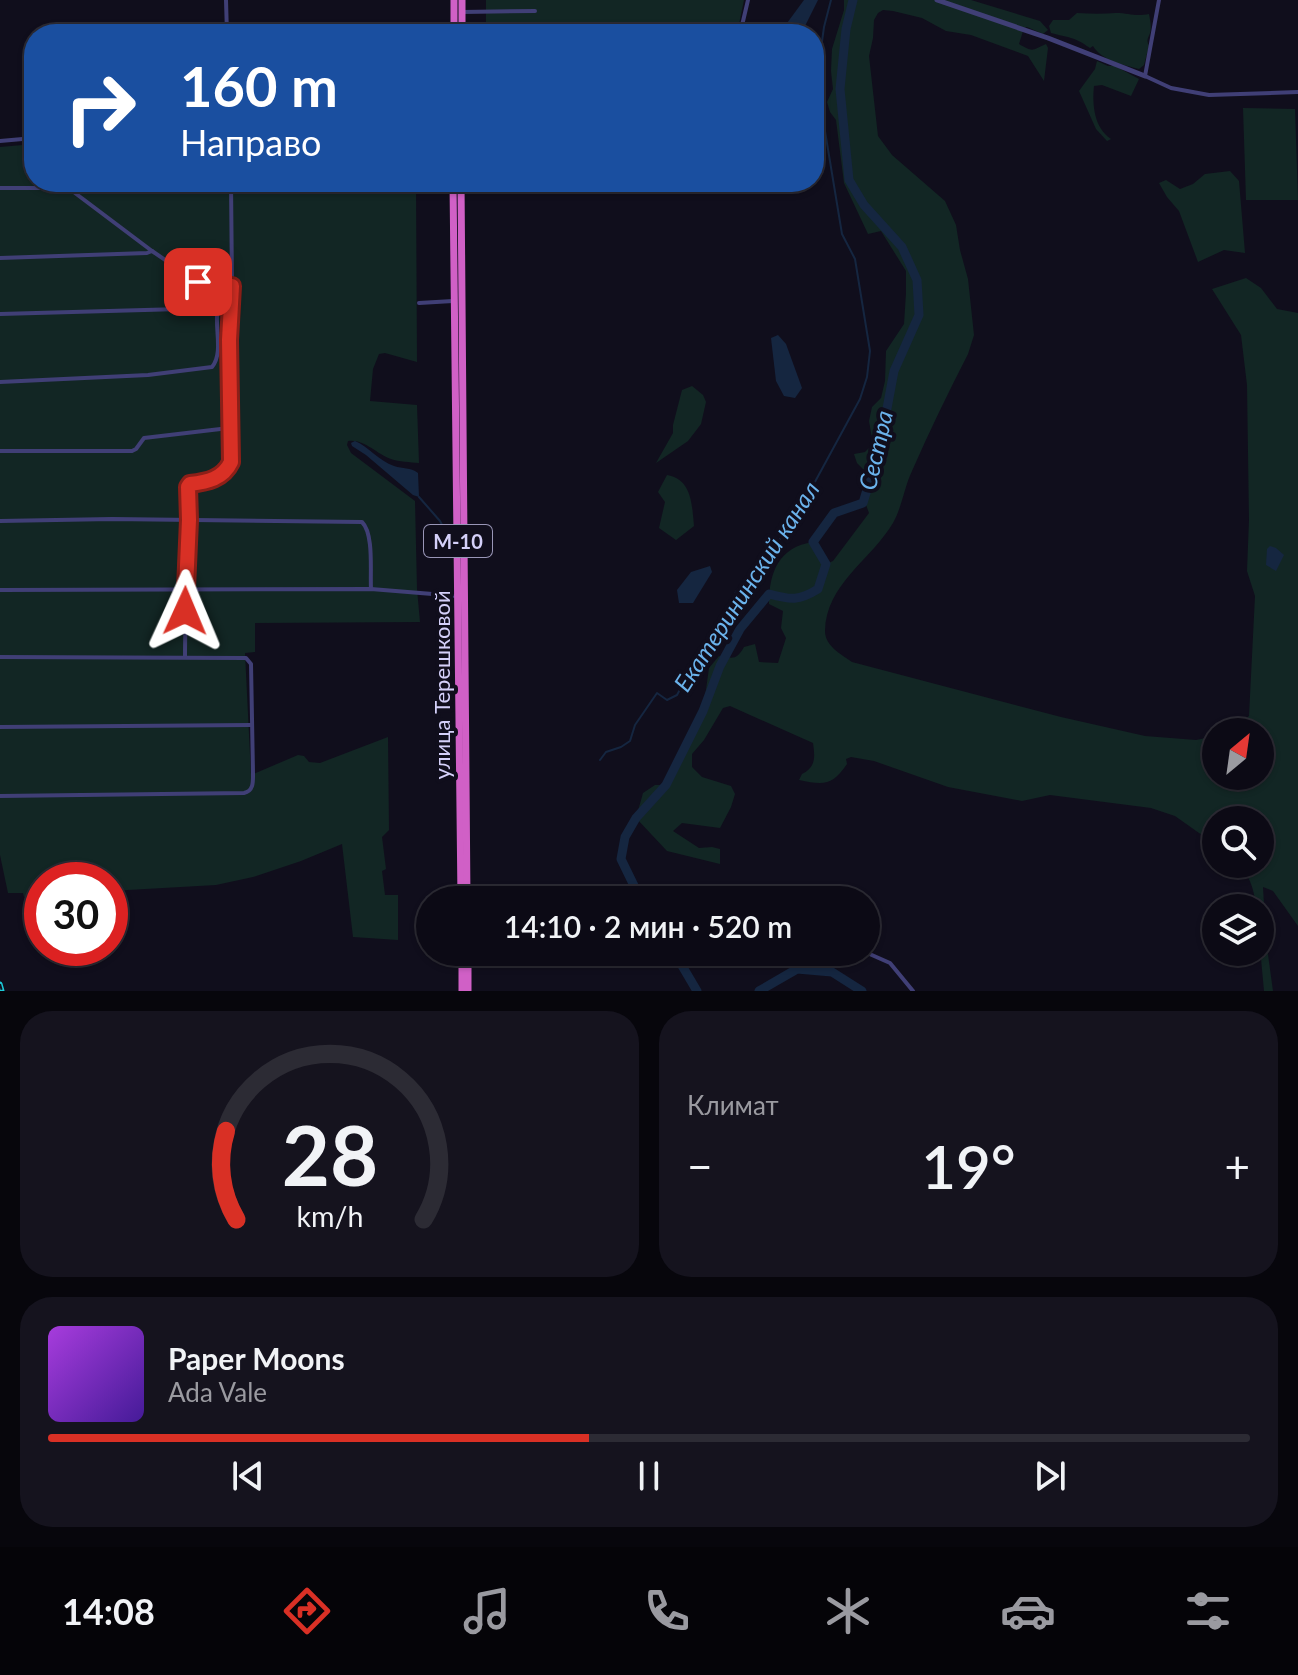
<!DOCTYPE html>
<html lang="ru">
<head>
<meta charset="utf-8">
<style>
	body { margin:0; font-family:Lato,sans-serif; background:#15131e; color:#f1f3f6; height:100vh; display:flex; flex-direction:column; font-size:30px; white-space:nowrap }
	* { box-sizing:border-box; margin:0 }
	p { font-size:26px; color:#9a9aa0 }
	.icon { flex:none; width:44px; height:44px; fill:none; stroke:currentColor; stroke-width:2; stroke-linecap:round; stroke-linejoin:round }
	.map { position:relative; height:991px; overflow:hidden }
	.drawer { display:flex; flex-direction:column; gap:20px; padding:20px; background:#07060c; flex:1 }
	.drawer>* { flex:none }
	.hud { position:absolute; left:24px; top:24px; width:800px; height:168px; border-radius:32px; box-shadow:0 2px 6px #0004,0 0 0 2px #2c2b34; background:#1a4fa0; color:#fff; overflow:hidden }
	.needle { width:52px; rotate:29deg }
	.controls { position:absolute; left:1202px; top:718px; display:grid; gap:16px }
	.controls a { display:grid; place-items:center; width:72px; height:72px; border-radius:50%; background:#0c0a15; box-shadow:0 2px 6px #0004,0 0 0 2px #2c2b34; font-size:40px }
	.speed { position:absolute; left:24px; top:862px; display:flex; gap:16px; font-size:40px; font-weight:700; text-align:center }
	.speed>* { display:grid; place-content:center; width:104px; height:104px; border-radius:50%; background:#0c0a15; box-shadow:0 2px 6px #0004,0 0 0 2px #2c2b34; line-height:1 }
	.speed .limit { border:12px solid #d22; background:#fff; color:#111 }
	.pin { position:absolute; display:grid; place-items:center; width:68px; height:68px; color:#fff; margin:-34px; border-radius:16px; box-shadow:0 4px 12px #0006 }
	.me { position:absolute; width:88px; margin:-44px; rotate:1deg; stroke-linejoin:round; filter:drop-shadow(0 0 6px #0008) }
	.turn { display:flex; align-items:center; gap:28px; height:168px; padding:0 24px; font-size:36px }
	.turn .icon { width:104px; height:104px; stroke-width:2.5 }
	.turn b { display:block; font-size:56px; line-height:68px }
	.big { font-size:60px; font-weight:600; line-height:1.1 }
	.drawer .tile { flex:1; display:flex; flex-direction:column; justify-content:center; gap:12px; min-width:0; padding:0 28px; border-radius:32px; background:#15131e }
	.drawer .dial { align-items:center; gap:0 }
	.dial svg { height:208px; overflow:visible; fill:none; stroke:#2c2b34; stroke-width:7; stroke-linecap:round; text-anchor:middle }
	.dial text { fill:#f1f3f6; stroke:none }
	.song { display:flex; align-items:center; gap:24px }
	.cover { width:96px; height:96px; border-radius:12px; background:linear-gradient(135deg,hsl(280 70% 55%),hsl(260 70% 35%)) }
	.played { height:8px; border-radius:4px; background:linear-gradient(90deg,#d93025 45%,#2c2b34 45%) }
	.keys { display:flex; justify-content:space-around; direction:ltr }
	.heat { display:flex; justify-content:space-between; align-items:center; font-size:44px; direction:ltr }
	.drawer .tiles { flex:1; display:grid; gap:20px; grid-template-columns:1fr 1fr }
	.tile:last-child { grid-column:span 2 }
	.trip { position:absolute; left:416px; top:886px; width:464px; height:80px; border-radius:40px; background:#0c0a15; box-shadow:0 2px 6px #0004,0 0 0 2px #2c2b34; font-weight:600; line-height:80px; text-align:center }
	.tabs { display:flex; height:128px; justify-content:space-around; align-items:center; background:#050408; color:#9a9aa0 }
	.tabs .icon { width:56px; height:56px }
	.tabs .on { color:#d93025 }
	.tabs b { font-size:36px; color:#f1f3f6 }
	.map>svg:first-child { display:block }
	.green { fill:#122624 }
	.water { fill:#152640 }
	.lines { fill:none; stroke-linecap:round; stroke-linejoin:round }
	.stream { stroke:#152640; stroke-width:2 }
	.river { stroke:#152640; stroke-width:9 }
	.minor { stroke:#403f76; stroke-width:4 }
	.tertiary { stroke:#403f76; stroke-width:5 }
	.trunk { stroke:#d060c6; stroke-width:7 }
	.rail-casing { stroke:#1ccad8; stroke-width:5 }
	.rail { stroke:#100e1c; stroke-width:2; stroke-dasharray:6; stroke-linecap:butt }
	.route-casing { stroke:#8d1f18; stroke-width:20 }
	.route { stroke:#d93025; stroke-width:14 }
	.labels { text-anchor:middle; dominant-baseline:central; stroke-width:8; stroke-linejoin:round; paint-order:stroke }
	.shield { fill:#100e1c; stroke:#9996b7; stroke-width:2 }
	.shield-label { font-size:20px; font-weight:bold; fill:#d4d0f9 }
	.street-label { font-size:22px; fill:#d4d0f9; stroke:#100e1c }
	.water-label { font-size:24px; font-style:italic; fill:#6bb3ec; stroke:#100e1c }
</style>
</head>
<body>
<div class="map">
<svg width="1298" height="991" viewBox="0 0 1298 991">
	<rect width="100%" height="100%" fill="#100e1c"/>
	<g class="green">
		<path d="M 486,0 L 744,0 L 737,34 L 486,34 Z"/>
		<path d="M 844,0 L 971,0 L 1040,21 L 1048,30 L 1043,34 L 1027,27 L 1024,28 L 1019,44 C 1034,53 1032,50 1046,44 L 1048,48 L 1044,81 L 1028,56 L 971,35 L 946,31 L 922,18 L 893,11 L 883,10 L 878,13 L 874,20 L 873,38 L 869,56 L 878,136 L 892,155 L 945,201 L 956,225 L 960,250 L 968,279 L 974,335 L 968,354 C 948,393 929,432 912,471 C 904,488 902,507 893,523 C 871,560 826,584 825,631 C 825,646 841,654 852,662 L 1061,717 L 1145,736 L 1196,740 L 1216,736 L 1216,776 L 1260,776 L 1260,732 L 1231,732 L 1249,716 L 1255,596 L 1247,571 L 1249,520 L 1247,385 L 1241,335 L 1212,289 L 1246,278 L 1261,288 L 1277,309 L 1298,313 L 1298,926 L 1273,891 L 1263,887 L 1266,940 L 1273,991 L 1264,991 L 1260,948 L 1260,908 L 1256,908 C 1254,889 1251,878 1238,864 L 1260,864 L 1260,820 L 1216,820 L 1216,845 L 1175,816 L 1151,808 L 1050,795 L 1022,801 L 948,787 L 874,761 L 851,757 L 846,759 L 847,764 C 832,786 824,785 799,780 L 802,774 C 816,767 815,757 813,743 L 730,706 L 723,708 L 704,740 L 692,754 L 692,767 L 702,777 L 731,786 L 735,794 L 731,807 L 720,828 L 682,823 L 673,831 L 699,848 L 712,847 L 720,849 L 720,864 L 667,851 L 636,818 L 643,793 L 655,785 L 667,785 L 703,711 L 709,668 L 719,656 C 733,658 736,661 744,647 L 755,644 L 759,662 L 778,663 L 786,638 L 781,628 L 783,611 L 769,604 C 769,572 779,547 813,542 L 826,564 L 833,561 L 869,513 L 862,494 L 866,472 L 857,463 L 854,454 L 865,452 L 873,444 L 869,421 L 872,407 L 881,398 L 885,381 L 886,351 L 904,324 L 906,293 L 906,271 L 881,231 L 868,234 L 844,183 L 836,120 L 830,112 L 827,102 L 833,89 L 831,71 L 832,49 L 844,10 Z"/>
		<path d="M 1077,13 C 1091,14 1104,14 1116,13 C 1129,13 1135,17 1149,14 C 1150,20 1152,27 1150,33 C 1148,39 1146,39 1149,46 L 1144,65 L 1139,69 C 1124,65 1101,60 1093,46 L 1090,48 C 1073,36 1069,38 1051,33 L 1049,26 L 1053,20 L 1069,20 Z"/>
		<path d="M 1097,61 L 1108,66 L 1115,66 L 1139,79 L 1131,96 L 1102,85 L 1094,86 C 1092,104 1094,128 1111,139 L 1107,141 L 1096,129 L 1079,91 L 1095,69 Z"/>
		<path d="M 1243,108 L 1295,109 L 1298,200 L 1246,200 Z"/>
		<path d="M 34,144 L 34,182 L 416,182 L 417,362 L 385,353 L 379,354 L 373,369 L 370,401 L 417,405 L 419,463 C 410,462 399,462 391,459 C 376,454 365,439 348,441 L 347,445 L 351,453 L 415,501 L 417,589 L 420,622 L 255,623 L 255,652 L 245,653 L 251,775 L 298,755 L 304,756 L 309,762 L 320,763 L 388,737 L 389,830 L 382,837 L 386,869 L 382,871 L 385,895 L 398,895 L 398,940 L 353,937 L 342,844 L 301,861 L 253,877 L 216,885 L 110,891 L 110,880 L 42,880 L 42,896 L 24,897 L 23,893 L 8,893 L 0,855 L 0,147 Z"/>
		<path d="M 1230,171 L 1239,181 L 1245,253 L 1224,250 L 1198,262 L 1179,211 L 1167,197 L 1159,183 L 1166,180 L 1180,189 L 1193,184 L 1205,174 Z"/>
		<path d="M 692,386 L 703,395 L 706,402 L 701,424 L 688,441 L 656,463 L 673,433 L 673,425 L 682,390 Z"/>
		<path d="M 667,475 C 692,479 692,505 694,526 L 676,540 L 659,528 L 665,502 L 658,492 Z"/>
	</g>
	<g class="water">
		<path d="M 804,0 L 818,0 L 801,34 L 779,34 Z"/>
		<path d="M 778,335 L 786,344 L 802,388 L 795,398 L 784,396 L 776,381 L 771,338 Z"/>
		<path d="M 355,441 C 369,447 379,461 394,466 C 403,469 410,467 418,473 L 419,497 L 413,495 L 366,455 L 352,446 L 351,443 Z"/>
		<path d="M 1270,546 L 1276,548 L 1284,555 L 1276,571 L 1266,565 L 1267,549 Z"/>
		<path d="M 710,566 L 712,572 L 693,603 L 679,603 L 677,590 L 691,572 Z"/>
	</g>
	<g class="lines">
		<g class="stream">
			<path d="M 419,497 L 440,521 L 448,536 L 453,537"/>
			<path d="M 600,760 L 606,752 L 621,747 L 630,741 L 635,725 L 657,693 L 667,700 L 677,695 L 684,682 L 702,661 L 720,622 L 737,590 L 753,576 L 772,552 L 810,491 L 860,399 L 867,377 L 870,351 L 855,259 L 842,234 L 822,113 L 820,56 L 824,27 L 831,0"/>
		</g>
		<g class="river">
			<path d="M 641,900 L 621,859 L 625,837 L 636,818 L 666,785 L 703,711 L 720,666 L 740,629 L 769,594 C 791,600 799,601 818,589 L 826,564 L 813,542 L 834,513 L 863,503 L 880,446 L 894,371 L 919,315 L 917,280 L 902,247 L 864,205 L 849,180 L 840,89 L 846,29 L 853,0"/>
			<path d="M 674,952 L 697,991"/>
			<path d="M 759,991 L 797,969 L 832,972 L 862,991"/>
		</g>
		<g class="minor">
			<path d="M 226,0 L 227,34"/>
			<path d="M 1159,0 L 1145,76 L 1171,88 L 1209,95 L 1298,92"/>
			<path d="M 462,12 L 535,11"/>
			<path d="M 740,34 L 748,0"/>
			<path d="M 0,141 L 34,138"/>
			<path d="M 0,188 L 72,188 L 180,183 L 231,183"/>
			<path d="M 72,188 L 75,193 L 152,251 L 221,298"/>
			<path d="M 0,258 L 147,253 L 152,251"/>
			<path d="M 419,303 L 453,301"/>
			<path d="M 0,314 L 217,308"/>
			<path d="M 0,382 L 148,375 L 212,367 C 225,351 212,322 219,303 C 222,297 226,293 231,288"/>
			<path d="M 0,451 L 132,451 L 136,449 L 144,438 L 229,428"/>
			<path d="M 0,521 L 112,519 L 362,522 C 374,534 370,571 371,589"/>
			<path d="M 0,590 L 371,589 L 457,596"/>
			<path d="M 0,657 L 246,658 L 251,664 L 253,773 C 253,781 254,791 244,793 L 0,796"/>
			<path d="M 185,657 C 185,612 188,567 189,522 C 189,509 185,495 190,484 C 207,482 223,479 231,462 L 229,340 L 232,286 L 231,182"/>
			<path d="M 0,727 L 251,725"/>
			<path d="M 865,952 L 890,963 L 913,991"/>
		</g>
		<path class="tertiary" d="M 937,0 L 1048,38 L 1145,76"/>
		<g class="trunk">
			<path d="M 454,34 L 454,0"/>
			<path d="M 462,34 L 462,0"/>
			<path d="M 453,182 L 461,900"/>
			<path d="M 461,182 L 467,900"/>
			<path d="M 462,952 L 462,991"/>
			<path d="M 468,952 L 468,991"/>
		</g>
		<g class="rail-casing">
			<path id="rail" d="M 0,984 L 2,991"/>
		</g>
		<use href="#rail" class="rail"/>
	</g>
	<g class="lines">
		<g class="route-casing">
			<path id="route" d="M 185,611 L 189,520 L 188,487 L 190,484 C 207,482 223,479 231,462 L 229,340 L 232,286 L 221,298 L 198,282"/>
		</g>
		<use href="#route" class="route"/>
	</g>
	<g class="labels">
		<rect class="shield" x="424" y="525" width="68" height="32" rx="6"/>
		<g class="shield-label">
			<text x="458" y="541">М-10</text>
		</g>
		<g class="street-label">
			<text transform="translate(441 685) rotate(-90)">улица Терешковой</text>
		</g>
		<g class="water-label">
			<text transform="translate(875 450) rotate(-77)">Сестра</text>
			<text transform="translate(746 586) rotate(-57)">Екатерининский канал</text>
		</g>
	</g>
</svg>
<div class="controls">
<a><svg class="needle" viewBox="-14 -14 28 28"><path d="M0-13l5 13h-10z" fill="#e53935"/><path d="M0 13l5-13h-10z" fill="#9a9aa0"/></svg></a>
<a><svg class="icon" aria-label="search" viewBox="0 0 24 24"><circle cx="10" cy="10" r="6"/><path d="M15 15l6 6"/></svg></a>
<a><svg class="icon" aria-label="layers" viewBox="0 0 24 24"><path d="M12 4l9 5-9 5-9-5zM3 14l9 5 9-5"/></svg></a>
</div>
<div class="speed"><div class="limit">30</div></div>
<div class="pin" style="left:198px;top:282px;background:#d93025"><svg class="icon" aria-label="arrive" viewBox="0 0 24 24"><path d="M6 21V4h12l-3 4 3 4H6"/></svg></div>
<svg class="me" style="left:185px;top:611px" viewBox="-20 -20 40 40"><path d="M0-17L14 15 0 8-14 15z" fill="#d93025" stroke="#fff" stroke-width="4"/></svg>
<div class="trip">14:10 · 2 мин · 520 m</div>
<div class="hud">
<div class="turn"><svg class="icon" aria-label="right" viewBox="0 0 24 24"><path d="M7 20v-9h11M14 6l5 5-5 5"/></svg><div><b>160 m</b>Направо</div></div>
</div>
</div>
<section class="drawer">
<div class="tiles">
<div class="tile dial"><svg viewBox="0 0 100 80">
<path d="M14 69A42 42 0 1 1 86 69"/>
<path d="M14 69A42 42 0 0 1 10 35" stroke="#d93025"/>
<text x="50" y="56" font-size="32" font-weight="700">28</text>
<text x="50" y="72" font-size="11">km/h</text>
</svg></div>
<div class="tile"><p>Климат</p>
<div class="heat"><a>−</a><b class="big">19°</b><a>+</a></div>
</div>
<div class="tile">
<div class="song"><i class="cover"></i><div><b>Paper Moons</b><p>Ada Vale</p></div></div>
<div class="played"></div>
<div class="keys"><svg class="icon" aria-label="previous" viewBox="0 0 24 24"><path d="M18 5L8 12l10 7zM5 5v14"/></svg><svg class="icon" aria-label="pause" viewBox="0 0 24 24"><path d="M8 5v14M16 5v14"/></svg><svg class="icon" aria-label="next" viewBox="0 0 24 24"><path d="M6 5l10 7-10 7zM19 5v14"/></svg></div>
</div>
</div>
</section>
<nav class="tabs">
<b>14:08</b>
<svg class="icon on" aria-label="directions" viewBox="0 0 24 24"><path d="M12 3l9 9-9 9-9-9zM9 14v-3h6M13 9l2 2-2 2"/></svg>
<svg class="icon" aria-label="music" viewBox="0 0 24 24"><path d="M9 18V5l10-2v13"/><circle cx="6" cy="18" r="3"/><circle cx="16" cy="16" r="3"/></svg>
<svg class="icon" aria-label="phone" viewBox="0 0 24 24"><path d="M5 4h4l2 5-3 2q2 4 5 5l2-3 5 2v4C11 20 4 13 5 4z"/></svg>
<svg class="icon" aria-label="climate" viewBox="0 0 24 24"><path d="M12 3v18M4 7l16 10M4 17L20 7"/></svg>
<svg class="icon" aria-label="car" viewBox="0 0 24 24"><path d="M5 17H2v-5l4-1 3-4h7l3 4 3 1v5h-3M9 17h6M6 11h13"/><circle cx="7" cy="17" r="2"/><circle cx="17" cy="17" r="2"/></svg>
<svg class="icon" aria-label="filters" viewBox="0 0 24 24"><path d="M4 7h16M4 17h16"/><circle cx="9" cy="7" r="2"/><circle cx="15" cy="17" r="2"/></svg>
</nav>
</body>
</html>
